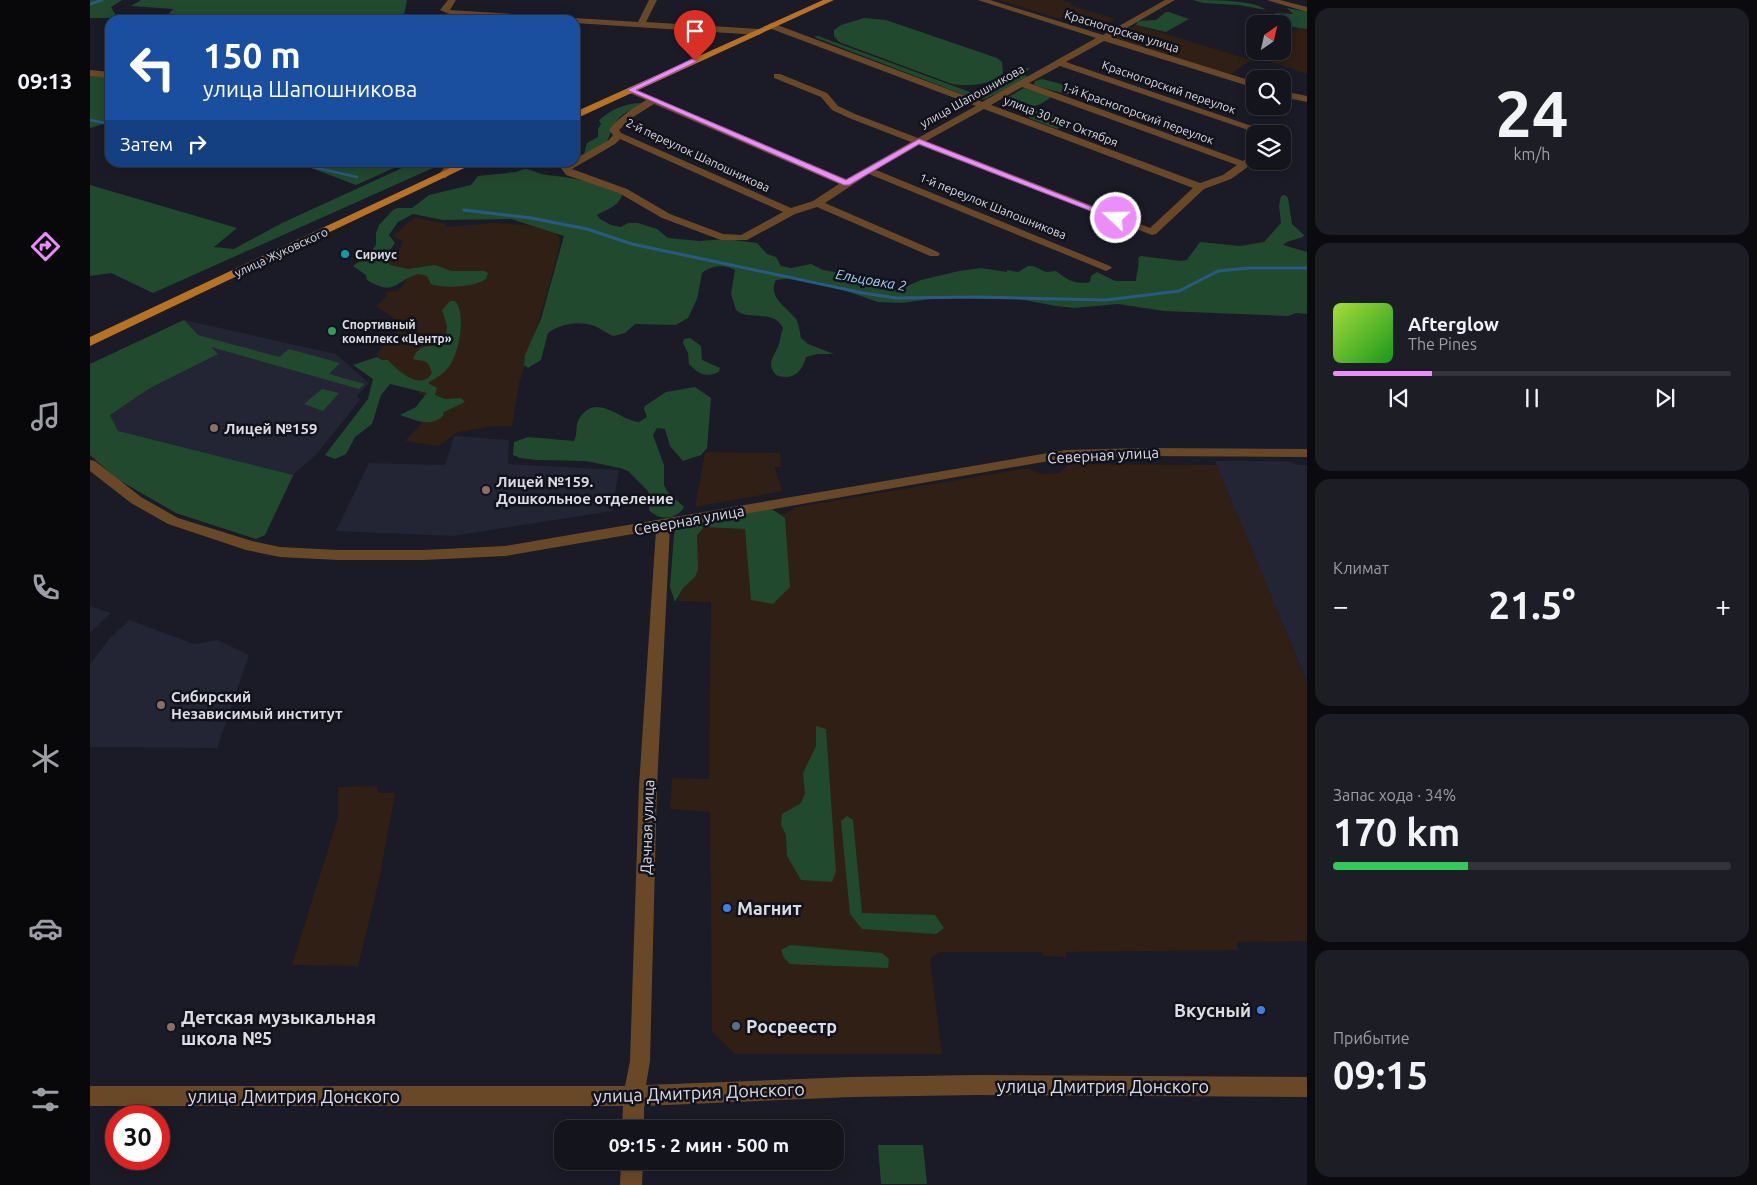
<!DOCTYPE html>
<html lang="ru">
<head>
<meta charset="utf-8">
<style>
	body { margin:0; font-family:Ubuntu,sans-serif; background:#1d1d25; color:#f1f3f6; height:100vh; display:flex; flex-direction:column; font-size:19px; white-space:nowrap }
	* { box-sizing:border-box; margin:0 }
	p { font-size:16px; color:#9d9ea3 }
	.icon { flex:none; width:28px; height:28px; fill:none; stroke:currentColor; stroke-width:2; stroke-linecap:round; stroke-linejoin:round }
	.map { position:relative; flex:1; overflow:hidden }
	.side { display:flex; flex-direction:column; gap:8px; padding:8px; background:#0b0b0f; width:450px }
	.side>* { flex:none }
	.guide { position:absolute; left:15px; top:15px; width:475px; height:152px; border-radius:15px; box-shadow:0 2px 12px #0003,0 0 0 1px #33333b; background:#1a4fa0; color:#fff; overflow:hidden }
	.needle { width:32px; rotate:34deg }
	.buttons { position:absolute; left:1156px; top:15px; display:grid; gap:10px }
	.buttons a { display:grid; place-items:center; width:45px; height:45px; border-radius:10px; background:#14141c; box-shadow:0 2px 12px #0003,0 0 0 1px #33333b; font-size:25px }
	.speed { position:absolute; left:15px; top:1105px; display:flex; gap:10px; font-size:25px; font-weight:700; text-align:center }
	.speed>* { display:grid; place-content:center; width:65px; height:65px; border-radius:50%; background:#14141c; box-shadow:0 2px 12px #0003,0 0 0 1px #33333b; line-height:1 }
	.speed .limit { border:8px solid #d22; background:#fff; color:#111 }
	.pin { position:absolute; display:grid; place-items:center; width:42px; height:42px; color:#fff; margin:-51px -21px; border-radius:50% 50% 50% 0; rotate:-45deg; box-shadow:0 0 5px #0007 }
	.pin .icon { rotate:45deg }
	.me { position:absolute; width:55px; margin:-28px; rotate:291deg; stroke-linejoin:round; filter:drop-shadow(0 0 4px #0008) }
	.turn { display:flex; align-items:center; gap:18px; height:105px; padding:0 15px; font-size:22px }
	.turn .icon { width:65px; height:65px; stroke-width:2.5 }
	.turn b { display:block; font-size:35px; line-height:42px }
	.then { display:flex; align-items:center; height:48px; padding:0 15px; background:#0003; gap:10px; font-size:19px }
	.big { font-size:38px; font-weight:700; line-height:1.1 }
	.side .tile { flex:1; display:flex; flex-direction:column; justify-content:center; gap:8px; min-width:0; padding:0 18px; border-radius:15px; background:#1d1d25 }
	.side .dial { align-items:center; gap:0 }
	.dial b { font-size:65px; line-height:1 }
	.song { display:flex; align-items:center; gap:15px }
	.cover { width:60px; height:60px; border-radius:8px; background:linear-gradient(135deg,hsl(80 70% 55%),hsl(120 70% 35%)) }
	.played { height:5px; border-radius:2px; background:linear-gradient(90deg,#eb8dfb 25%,#33333b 25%) }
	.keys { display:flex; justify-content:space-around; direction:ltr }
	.heat { display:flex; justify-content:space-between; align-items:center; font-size:28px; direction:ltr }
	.charge { height:8px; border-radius:4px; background:linear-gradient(90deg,#34c759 34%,#33333b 0) }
	.trip { position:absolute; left:464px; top:1120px; width:290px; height:50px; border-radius:15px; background:#14141c; box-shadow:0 2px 12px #0003,0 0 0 1px #33333b; font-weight:700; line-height:50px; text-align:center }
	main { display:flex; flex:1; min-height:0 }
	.dock { display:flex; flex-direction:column; width:90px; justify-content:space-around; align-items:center; background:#08080b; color:#9d9ea3 }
	.dock .icon { width:35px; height:35px }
	.dock .selected { color:#eb8dfb }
	.dock b { font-size:22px; color:#f1f3f6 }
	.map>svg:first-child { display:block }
	.industrial { fill:#2f1f15 }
	.built { fill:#232434 }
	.green { fill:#21492e }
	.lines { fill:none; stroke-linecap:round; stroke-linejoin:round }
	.stream-far1 { stroke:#285b83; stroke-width:2.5 }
	.stream { stroke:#285b83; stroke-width:3 }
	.minor { fill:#694828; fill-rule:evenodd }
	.major { fill:#b77226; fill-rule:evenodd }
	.route { fill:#eb8dfb; stroke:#995ca3 }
	.culture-dot { fill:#0f9aa8; stroke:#11121c; stroke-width:2 }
	.leisure-dot { fill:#2e9e5b; stroke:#11121c; stroke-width:2 }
	.education-dot { fill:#8d6e63; stroke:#11121c; stroke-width:2 }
	.shop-dot { fill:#3f7fe0; stroke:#11121c; stroke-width:2 }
	.service-dot { fill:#5c6f8a; stroke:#11121c; stroke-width:2 }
	.labels { text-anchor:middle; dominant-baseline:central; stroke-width:5; stroke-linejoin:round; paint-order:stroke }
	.far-street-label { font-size:12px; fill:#dbdce4; stroke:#11121c }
	.far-poi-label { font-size:12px; font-weight:bold; fill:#dbdce4; stroke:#11121c; text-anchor:start }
	.far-water-label { font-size:14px; font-style:italic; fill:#a3cef3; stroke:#11121c }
	.poi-label { font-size:15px; font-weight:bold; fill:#dbdce4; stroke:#11121c; text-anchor:start }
	.street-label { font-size:15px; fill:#dbdce4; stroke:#11121c }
	.near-poi-label { font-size:18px; font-weight:bold; fill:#dbdce4; stroke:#11121c; text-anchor:start }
	.near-street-label { font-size:18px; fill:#dbdce4; stroke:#11121c }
</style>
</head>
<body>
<main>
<nav class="dock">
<b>09:13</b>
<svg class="icon selected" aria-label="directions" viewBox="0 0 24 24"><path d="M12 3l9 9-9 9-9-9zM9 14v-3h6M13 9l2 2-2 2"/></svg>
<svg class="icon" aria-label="music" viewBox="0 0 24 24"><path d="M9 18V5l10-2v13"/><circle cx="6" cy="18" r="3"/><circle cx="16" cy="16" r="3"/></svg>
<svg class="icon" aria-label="phone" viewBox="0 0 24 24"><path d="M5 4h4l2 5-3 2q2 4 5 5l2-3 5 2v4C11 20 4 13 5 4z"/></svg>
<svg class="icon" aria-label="climate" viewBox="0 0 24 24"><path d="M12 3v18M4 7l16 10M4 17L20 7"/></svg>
<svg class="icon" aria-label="car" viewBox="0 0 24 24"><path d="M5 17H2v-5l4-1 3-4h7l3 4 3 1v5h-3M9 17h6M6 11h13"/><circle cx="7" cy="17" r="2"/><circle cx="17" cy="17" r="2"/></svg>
<svg class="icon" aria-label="filters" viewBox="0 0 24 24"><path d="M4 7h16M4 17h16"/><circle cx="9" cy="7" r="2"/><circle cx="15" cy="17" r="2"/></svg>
</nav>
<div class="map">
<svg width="1217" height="1185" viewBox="0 0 1217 1185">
	<rect width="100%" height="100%" fill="#1a1b26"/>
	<g class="industrial">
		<path d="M 908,0 L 972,0 L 983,3 L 980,5 L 1026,19 L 1007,30 Z"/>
		<path d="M 1046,25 L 1161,60 L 1139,75 L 1023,39 Z"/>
		<path d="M 1212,26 L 1217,26 L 1217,74 L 1165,57 L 1174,51 L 1192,51 L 1193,39 Z"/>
		<path d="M 325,217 L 356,224 L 356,227 L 404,223 L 452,226 L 469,236 L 470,244 L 458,290 L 429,384 L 422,426 L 405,426 L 368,432 L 348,446 L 315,441 L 348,406 L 313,381 L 286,354 L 313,324 L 286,306 L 297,296 L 295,292 L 308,291 L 321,273 L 296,267 L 308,252 L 313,241 L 303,236 Z"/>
		<path d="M 615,452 L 690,453 L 691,467 L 684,467 L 693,491 L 605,507 Z"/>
		<path d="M 979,464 L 1127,465 L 1217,682 L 1217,941 L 1147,942 L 1148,950 L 975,952 L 976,957 L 953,956 L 952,952 L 850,952 L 840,958 L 852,1054 L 645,1054 L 622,1032 L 620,812 L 580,809 L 582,778 L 619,779 L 621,602 L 589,601 L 591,528 L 698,513 L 706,507 L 938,468 L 951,474 L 969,473 Z"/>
		<path d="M 286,786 L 289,793 L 305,793 L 289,880 L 268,966 L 202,965 L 248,817 L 248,787 Z"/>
	</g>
	<g class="built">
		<path d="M 94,320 L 246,354 L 279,383 L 267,396 L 270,400 L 226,455 L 205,473 L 175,535 L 166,539 L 86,513 L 0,455 L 0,364 Z"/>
		<path d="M 364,436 L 419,440 L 418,464 L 529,470 L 522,511 L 363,536 L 246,531 L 279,463 L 355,465 Z"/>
		<path d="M 1125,461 L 1197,461 L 1209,465 L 1217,465 L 1217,682 Z"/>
		<path d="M 0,606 L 21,613 L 0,633 Z"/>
		<path d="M 39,620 L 104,644 L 128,640 L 159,655 L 127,748 L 0,747 L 0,664 L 20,638 Z"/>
	</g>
	<g class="green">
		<path d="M 0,0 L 32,0 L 21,7 L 27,18 L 0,18 Z"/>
		<path d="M 51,0 L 317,0 L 313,20 L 73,20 L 83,9 L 41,6 Z"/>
		<path d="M 1103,0 C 1122,0 1165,0 1176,10 L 1149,5 L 1113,3 Z"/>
		<path d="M 1197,8 L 1217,12 L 1217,29 L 1203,27 L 1182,15 L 1186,13 L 1203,14 Z"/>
		<path d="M 1076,12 L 1079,12 L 1099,19 L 1076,32 L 1046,25 L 1048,21 L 1066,20 Z"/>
		<path d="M 774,18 L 796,20 L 907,58 L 912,62 L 913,74 C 898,85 880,87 862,84 L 749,42 L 744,36 L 744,30 L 751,25 Z"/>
		<path d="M 728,36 L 880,92 L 889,92 L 936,68 L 940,68 L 934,74 L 939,78 L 895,99 L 874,95 L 724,37 Z"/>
		<path d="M 0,75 L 20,78 L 20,122 L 0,128 Z"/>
		<path d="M 952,79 L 975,85 L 1002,97 C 992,99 956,89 944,85 L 945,81 Z"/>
		<path d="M 934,88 L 958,96 L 960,98 C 945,109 932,112 918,97 Z"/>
		<path d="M 551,103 C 547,108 543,109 537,112 C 525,118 522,130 517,142 L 485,161 L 485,158 L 494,154 L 497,143 L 508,137 L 508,129 L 511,124 L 509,120 C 523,109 533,104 551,103 Z"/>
		<path d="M 950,110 L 970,118 L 974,124 L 971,127 L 967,129 L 939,118 L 940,113 Z"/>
		<path d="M 208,163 L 315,163 L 266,185 Z"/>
		<path d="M 323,163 L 354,163 L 63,293 L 21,273 L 0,276 L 0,185 L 147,228 L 124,247 L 144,249 L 192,223 Z"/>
		<path d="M 434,169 C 442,169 449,174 456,175 C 483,177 507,184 533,191 C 531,205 520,208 507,215 L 510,219 L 521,225 L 531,227 L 538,223 L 548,223 L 567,229 L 578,238 L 609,241 L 636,239 L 667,243 L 677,254 L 686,257 L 691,266 L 701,268 L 721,264 L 733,270 L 756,274 L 789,288 L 799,291 L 813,288 L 831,280 L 869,271 L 891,268 L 917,272 L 917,270 L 928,272 L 938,266 L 943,266 L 956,272 L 966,271 C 978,280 985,285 1000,282 L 1001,276 L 1007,272 L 1025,281 L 1046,281 C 1046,273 1050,266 1048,258 L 1051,256 L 1091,261 L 1097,260 L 1110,242 L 1150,246 L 1174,242 L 1191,223 L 1189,206 L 1191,196 L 1195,195 L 1198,198 L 1202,224 L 1214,235 L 1213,237 L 1197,242 L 1193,245 L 1217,252 L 1217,314 L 1206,313 L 1198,316 L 1074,311 L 1028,304 L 984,308 L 966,306 L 924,298 L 901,299 L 855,297 L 812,303 L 788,302 L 730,282 L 703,278 L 686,280 C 677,297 697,307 706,319 C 709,324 710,332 711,338 L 718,344 L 744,354 L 727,354 L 716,357 C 712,373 702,381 686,375 C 675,363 685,356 689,344 C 690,339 691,334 693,328 C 682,308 661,322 646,310 L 641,294 L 645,270 C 635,264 621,265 612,273 L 607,299 L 598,318 L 586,325 L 545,324 L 535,333 L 524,336 C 517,334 513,330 507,327 C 491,320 471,323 458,333 L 451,360 L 438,368 L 434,365 L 435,355 L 451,319 L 474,236 L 421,219 L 353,220 L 323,214 L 308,222 L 299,235 L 305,243 L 295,257 L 300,265 L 318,269 L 345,265 L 361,271 L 394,271 L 398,273 L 396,279 C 385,287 355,289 341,284 L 337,276 L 328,274 C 305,281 305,297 277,280 L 276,275 L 263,266 L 279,254 L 286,245 L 286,233 L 289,225 L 303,210 L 307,208 L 322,208 L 339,195 L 381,185 L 388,176 L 426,172 Z"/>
		<path d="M 360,301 L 365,301 C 377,313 369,357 357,369 C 352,375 344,379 338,383 L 347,388 L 345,395 L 355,399 L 371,398 L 375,402 L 354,412 L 353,416 C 339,428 326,420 310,415 L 326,407 L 337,393 L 300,384 L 291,395 L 282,424 L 265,437 L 256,454 L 245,459 L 235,455 L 278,399 L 283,379 L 263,365 L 287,357 L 292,360 L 298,360 C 307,370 331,392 342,373 C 337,357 336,363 323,359 C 329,342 341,348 355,343 L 357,326 L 352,310 Z"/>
		<path d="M 94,320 L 108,335 L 189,357 L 199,349 L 250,363 L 239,374 L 275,384 L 269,389 L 121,347 L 128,354 L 60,388 L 20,415 L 28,431 L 203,475 L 175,535 L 166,539 L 86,513 L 27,479 L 0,455 L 0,364 Z"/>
		<path d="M 600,338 L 611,346 L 612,360 L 630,368 L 629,372 C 615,378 609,374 599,364 L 598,353 L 593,343 L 594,339 Z"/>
		<path d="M 605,387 L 621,398 L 617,448 L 611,455 L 593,461 L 580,446 L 575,429 L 567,428 L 563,435 L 574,465 L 574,485 L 577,491 L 594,507 C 587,520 569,521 559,510 L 560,497 L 558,491 L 538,471 L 530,468 L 496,461 L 447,460 L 430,458 L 423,455 L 424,442 L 438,437 L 484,441 C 488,434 485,425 489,419 C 506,391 530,421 549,422 L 557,417 L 554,409 L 555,406 L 576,392 Z"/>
		<path d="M 232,389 L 249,393 L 233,411 L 214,404 Z"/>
		<path d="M 682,509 L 695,518 L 700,587 L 683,604 L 661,600 L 655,529 L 614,527 L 607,535 L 608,570 L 605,577 L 593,588 L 585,602 L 580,587 L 584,535 L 586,528 L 599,521 Z"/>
		<path d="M 726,726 L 736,729 L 746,872 L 742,882 L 711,880 L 697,856 L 696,835 L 691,825 L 692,814 L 711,803 L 715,793 L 713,773 L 726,746 Z"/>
		<path d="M 757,816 L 763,820 L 772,913 L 845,915 L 854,928 L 846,934 L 772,929 L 760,914 L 751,821 Z"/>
		<path d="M 700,945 L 792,953 L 799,959 L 798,968 L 700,964 L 694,958 L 691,950 Z"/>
		<path d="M 788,1145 L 833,1145 L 837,1184 L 791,1184 Z"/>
	</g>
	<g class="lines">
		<g class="stream-far1">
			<path d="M 0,4 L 12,0"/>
			<path d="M 0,120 L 20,124"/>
			<path d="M 200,162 L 267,177"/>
		</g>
		<path class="stream" d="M 374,210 L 441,218 L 497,229 L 542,244 L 773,293 L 806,298 L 888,297 L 1016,300 L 1089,291 L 1128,271 L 1159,268 L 1217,268"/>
		<g class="minor">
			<path d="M 358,0 L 366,0 L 360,10 L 548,22 L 559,0 L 567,0 L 556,22 L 669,29 L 673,32 L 669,35 L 485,23 L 485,20 L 444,20 L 359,14 L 350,10 Z"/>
			<path d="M 888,0 L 900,0 L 1013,35 L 1075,0 L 1085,0 L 1021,37 L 1165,82 L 1165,88 L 1014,41 L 976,62 L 1185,134 L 1170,134 L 970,66 L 939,83 L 1153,161 L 1165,154 L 1166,161 L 1141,179 L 1114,189 L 1066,234 L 1062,235 L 829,145 L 786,170 L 1020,266 L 1022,268 L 1016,271 L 779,174 L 735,203 L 848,252 L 850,254 L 848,256 L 840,256 L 727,207 L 705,214 L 657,240 L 631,240 L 572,218 L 529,193 L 476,175 L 471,168 L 478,162 L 485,162 L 485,159 L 519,140 L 523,135 L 519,130 C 529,117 542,109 556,100 L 537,92 L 535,90 L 540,87 L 756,179 L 821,142 L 759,118 L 742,110 L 731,97 L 684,78 L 684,74 L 690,74 L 737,93 L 748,106 L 765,114 L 828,138 L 886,106 L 679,28 L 679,24 L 682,23 L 892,102 L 1006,38 ZM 932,87 L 1147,165 L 1133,175 L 1110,183 L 901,105 ZM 564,104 L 749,184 L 723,201 L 701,208 L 531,133 L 529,130 L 540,119 ZM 894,109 L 1103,188 L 1060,228 L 836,141 ZM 530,139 L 693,212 L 651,235 L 633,234 L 580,214 L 537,189 L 482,169 L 525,144 Z"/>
			<path d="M 1177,0 L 1190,0 L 1217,7 L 1217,12 Z"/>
			<path d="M 0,70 L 20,72 L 20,78 L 0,76 Z"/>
			<path d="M 1192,91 L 1217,96 L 1217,102 L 1192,97 Z"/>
			<path d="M 1192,135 L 1196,136 L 1196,140 L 1192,141 Z"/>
			<path d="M 359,162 L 370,162 L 356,178 L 348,178 L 347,176 Z"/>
			<path d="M 1053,448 L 1217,449 L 1217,457 L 1053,456 L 976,458 L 580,527 L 567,786 L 560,1061 L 556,1085 L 761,1077 L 888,1075 L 1217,1077 L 1217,1097 L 888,1095 L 761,1097 L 554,1106 L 554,1129 L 532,1129 L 533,1106 L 0,1106 L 0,1086 L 535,1086 L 540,1061 L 549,786 L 566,530 L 415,556 L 333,560 L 248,560 L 190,557 L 156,550 L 78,524 L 41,503 L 0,471 L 0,460 L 5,461 L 51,497 L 88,518 L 162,541 L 190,547 L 248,550 L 333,550 L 415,546 L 976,450 Z"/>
			<path d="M 531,1161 L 553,1161 L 552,1185 L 530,1185 Z"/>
		</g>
		<g class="major">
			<path d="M 733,0 L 744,0 L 485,119 L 485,112 Z"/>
			<path d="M 373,162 L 387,162 L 0,346 L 0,337 Z"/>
		</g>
	</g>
	<path class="route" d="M 602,59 L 608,61 L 546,90 L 756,180 L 829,139 L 1030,218 L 1024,220 L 829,144 L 759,185 L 754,185 L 537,90 Z"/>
	<circle class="culture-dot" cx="255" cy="254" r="5"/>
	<circle class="leisure-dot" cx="242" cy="331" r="5"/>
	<g class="education-dot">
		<circle cx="124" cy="428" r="5"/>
		<circle cx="396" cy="490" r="5"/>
		<circle cx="71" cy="705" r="5"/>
		<circle cx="81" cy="1027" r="5"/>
	</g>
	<g class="shop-dot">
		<circle cx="637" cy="908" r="5"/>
		<circle cx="1171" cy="1010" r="5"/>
	</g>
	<circle class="service-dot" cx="646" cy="1026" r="5"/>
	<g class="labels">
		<g class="far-street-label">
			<text transform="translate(1032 31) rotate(17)">Красногорская улица</text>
			<text transform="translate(1079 87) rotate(19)">Красногорский переулок</text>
			<text transform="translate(882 96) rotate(-29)">улица Шапошникова</text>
			<text transform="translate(1048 113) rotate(20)">1-й Красногорский переулок</text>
			<text transform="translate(971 121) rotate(21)">улица 30 лет Октября</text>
			<text transform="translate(608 155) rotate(25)">2-й переулок Шапошникова</text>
			<text transform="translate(903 206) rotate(22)">1-й переулок Шапошникова</text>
			<text transform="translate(191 252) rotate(-25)">улица Жуковского</text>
		</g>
		<g class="far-poi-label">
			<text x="265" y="254">Сириус</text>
			<text x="252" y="324">Спортивный<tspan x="252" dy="14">комплекс «Центр»</tspan></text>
		</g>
		<g class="far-water-label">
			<text transform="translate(781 280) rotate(10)">Ельцовка 2</text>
		</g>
		<g class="poi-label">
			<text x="134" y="428">Лицей №159</text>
			<text x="406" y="481">Лицей №159.<tspan x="406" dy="17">Дошкольное отделение</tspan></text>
			<text x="81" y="696">Сибирский<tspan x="81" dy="17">Независимый институт</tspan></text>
		</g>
		<g class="street-label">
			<text transform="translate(1013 455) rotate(-3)">Северная улица</text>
			<text transform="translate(599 520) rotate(-10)">Северная улица</text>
			<text transform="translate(557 827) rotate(-88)">Дачная улица</text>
		</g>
		<g class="near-poi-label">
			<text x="647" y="908">Магнит</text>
			<text x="1161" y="1010" text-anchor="end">Вкусный</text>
			<text x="91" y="1017">Детская музыкальная<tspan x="91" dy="21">школа №5</tspan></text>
			<text x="656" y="1026">Росреестр</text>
		</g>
		<g class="near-street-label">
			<text x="1013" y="1086">улица Дмитрия Донского</text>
			<text transform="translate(609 1092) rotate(-2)">улица Дмитрия Донского</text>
			<text x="204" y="1096">улица Дмитрия Донского</text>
		</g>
	</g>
</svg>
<div class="buttons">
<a><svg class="needle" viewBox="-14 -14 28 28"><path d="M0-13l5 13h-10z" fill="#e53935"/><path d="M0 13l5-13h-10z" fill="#9d9ea3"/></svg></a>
<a><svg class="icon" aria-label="search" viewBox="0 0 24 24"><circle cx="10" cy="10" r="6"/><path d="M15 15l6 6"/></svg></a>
<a><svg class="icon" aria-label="layers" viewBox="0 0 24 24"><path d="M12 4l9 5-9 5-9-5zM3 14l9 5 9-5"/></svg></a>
</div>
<div class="speed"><div class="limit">30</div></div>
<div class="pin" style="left:605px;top:61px;background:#d93025"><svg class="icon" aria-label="arrive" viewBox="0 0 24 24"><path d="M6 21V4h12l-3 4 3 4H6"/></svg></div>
<svg class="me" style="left:1026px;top:218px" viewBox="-20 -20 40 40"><circle r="17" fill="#eb8dfb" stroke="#fff" stroke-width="3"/><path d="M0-11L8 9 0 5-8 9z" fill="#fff"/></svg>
<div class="trip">09:15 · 2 мин · 500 m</div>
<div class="guide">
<div class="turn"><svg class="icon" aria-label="left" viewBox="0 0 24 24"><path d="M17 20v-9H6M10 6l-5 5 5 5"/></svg><div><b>150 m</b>улица Шапошникова</div></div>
<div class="then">Затем<svg class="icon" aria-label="right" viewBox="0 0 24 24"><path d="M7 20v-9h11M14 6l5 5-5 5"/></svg></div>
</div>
</div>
<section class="side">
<div class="tile dial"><b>24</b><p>km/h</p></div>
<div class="tile">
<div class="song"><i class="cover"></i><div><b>Afterglow</b><p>The Pines</p></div></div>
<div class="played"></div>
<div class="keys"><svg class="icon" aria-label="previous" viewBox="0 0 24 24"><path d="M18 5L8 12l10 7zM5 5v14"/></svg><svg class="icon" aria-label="pause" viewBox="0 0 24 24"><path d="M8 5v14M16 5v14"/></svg><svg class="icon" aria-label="next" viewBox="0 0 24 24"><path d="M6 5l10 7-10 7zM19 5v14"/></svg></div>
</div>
<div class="tile"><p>Климат</p>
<div class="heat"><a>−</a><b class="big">21.5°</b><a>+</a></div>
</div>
<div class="tile"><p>Запас хода · 34%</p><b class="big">170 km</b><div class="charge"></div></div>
<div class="tile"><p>Прибытие</p><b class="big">09:15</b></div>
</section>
</main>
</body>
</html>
